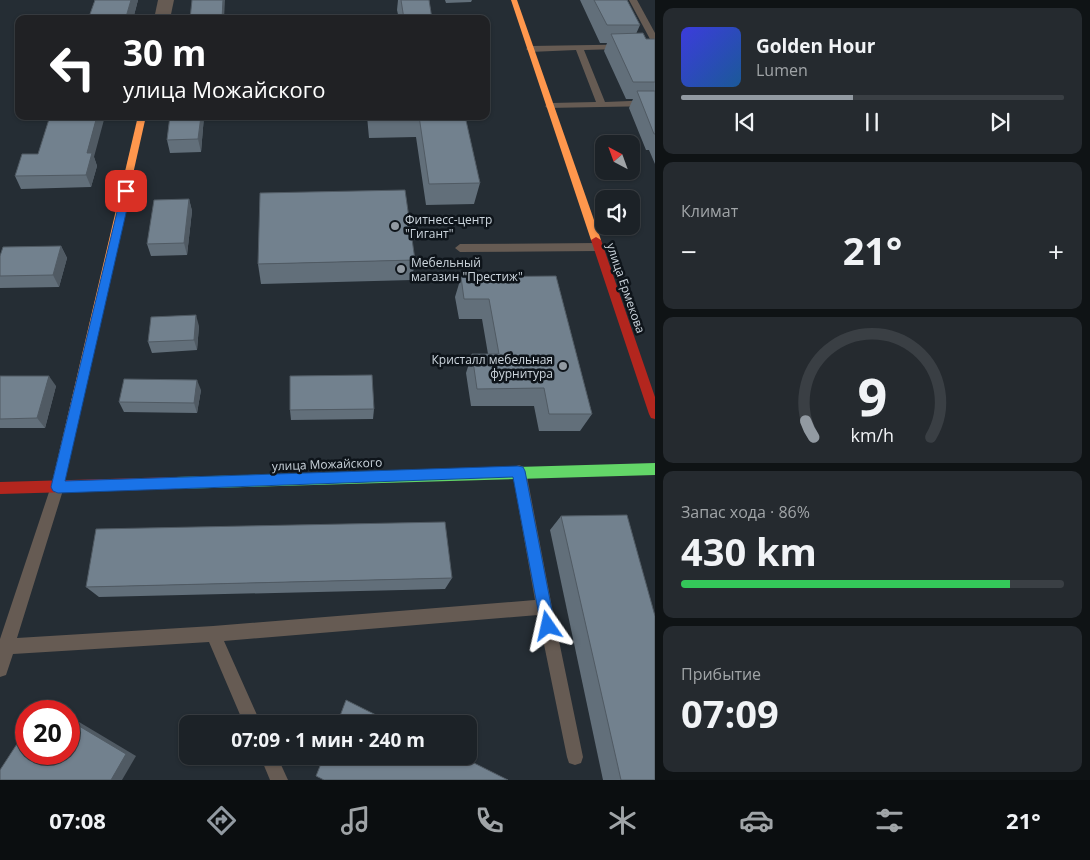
<!DOCTYPE html>
<html lang="ru">
<head>
<meta charset="utf-8">
<style>
	body { margin:0; font-family:"Open Sans",sans-serif; background:#252a2f; color:#f1f3f6; height:100vh; display:flex; flex-direction:column; font-size:19px; white-space:nowrap }
	* { box-sizing:border-box; margin:0 }
	p { font-size:16px; color:#a0a4a7 }
	.icon { flex:none; width:28px; height:28px; fill:none; stroke:currentColor; stroke-width:2; stroke-linecap:round; stroke-linejoin:round }
	.map { position:relative; flex:1; overflow:hidden }
	.sheet { display:flex; flex-direction:column; gap:8px; padding:8px; background:#0f1315; width:435px }
	.sheet>* { flex:none }
	.hud { position:absolute; left:15px; top:15px; width:475px; height:105px; border-radius:10px; box-shadow:0 1px 4px #0004,0 0 0 1px #3a3f44; background:#202124; color:#fff; overflow:hidden }
	.needle { width:32px; rotate:319deg }
	.fabs { position:absolute; left:595px; top:135px; display:grid; gap:10px }
	.fabs a { display:grid; place-items:center; width:45px; height:45px; border-radius:10px; background:#1c2227; box-shadow:0 1px 4px #0004,0 0 0 1px #3a3f44; font-size:25px }
	.speed { position:absolute; left:15px; top:700px; display:flex; gap:10px; font-size:25px; font-weight:700; text-align:center }
	.speed>* { display:grid; place-content:center; width:65px; height:65px; border-radius:50%; background:#1c2227; box-shadow:0 1px 4px #0004,0 0 0 1px #3a3f44; line-height:1 }
	.speed .limit { border:8px solid #d22; background:#fff; color:#111 }
	.pin { position:absolute; display:grid; place-items:center; width:42px; height:42px; color:#fff; margin:-21px; border-radius:10px; box-shadow:0 2px 8px #0006 }
	.me { position:absolute; width:55px; margin:-28px; rotate:349deg; stroke-linejoin:round; filter:drop-shadow(0 0 4px #0008) }
	.turn { display:flex; align-items:center; gap:18px; height:105px; padding:0 25px; font-size:22px }
	.turn .icon { width:65px; height:65px; stroke-width:2.5 }
	.turn b { display:block; font-size:35px; line-height:42px }
	.big { font-size:38px; font-weight:700; line-height:1.1 }
	.sheet .widget { flex:1; display:flex; flex-direction:column; justify-content:center; gap:8px; min-width:0; padding:0 18px; border-radius:10px; background:#252a2f }
	.sheet .dial { align-items:center; gap:0 }
	.dial svg { height:130px; overflow:visible; fill:none; stroke:#3a3f44; stroke-width:7; stroke-linecap:round; text-anchor:middle }
	.dial text { fill:#f1f3f6; stroke:none }
	.song { display:flex; align-items:center; gap:15px }
	.cover { width:60px; height:60px; border-radius:8px; background:linear-gradient(135deg,hsl(240 70% 55%),hsl(210 70% 35%)) }
	.played { height:5px; border-radius:2px; background:linear-gradient(90deg,#929aa2 45%,#3a3f44 45%) }
	.keys { display:flex; justify-content:space-around; direction:ltr }
	.heat { display:flex; justify-content:space-between; align-items:center; font-size:28px; direction:ltr }
	.charge { height:8px; border-radius:4px; background:linear-gradient(90deg,#34c759 86%,#3a3f44 0) }
	.trip { position:absolute; left:179px; top:715px; width:298px; height:50px; border-radius:10px; background:#1c2227; box-shadow:0 1px 4px #0004,0 0 0 1px #3a3f44; font-weight:700; line-height:50px; text-align:center }
	.tab-bar { display:flex; height:80px; justify-content:space-around; align-items:center; background:#0b0e10; color:#a0a4a7 }
	.tab-bar .icon { width:35px; height:35px }
	.tab-bar .selected { color:#929aa2 }
	.tab-bar b { font-size:22px; color:#f1f3f6 }
	main { display:flex; flex:1; min-height:0 }
	.map>svg:first-child { display:block }
	.lines { fill:none; stroke-linecap:round; stroke-linejoin:round }
	.lane { fill:#665b53; fill-rule:evenodd }
	.street { fill:#665b53; fill-rule:evenodd }
	.fast { fill:#63d668; fill-rule:evenodd }
	.slow { fill:#ff974d; fill-rule:evenodd }
	.jam { fill:#b3261e; fill-rule:evenodd }
	.wall { fill:#626f7a }
	.shaded-wall { fill:#505a63 }
	.building { fill:#72818e; stroke:#505a63 }
	.route { fill:#1a73e8; stroke:#114b97 }
	.poi-dot { fill:#929aa2; stroke:#0e141a; stroke-width:2 }
	.labels { text-anchor:middle; dominant-baseline:central; stroke-width:5; stroke-linejoin:round; paint-order:stroke }
	.poi-label { font-size:12px; fill:#ccd5dd; stroke:#0e141a; text-anchor:start }
	.street-label { font-size:12px; fill:#ccd5dd; stroke:#0e141a }
</style>
</head>
<body>
<main>
<div class="map">
<svg width="655" height="780" viewBox="0 0 655 780">
	<rect width="100%" height="100%" fill="#252d34"/>
	<g class="lines">
		<g class="lane">
			<path d="M 629,0 L 637,0 L 655,33 L 655,43 L 651,41 Z"/>
			<path d="M 655,44 L 655,48 L 584,50 L 605,102 L 655,100 L 655,106 L 547,108 L 545,106 L 550,103 L 596,102 L 576,50 L 530,52 L 526,49 L 530,46 Z"/>
			<path d="M 598,243 L 603,247 L 598,251 L 460,252 L 455,248 L 460,244 Z"/>
			<path d="M 519,465 L 524,467 L 526,471 L 552,607 L 583,757 L 581,763 L 575,765 L 569,763 L 567,757 L 538,615 L 224,641 L 261,724 L 244,724 L 209,642 L 13,654 L 6,675 L 0,677 L 0,639 L 52,483 L 57,481 L 62,483 L 64,487 L 17,638 L 213,626 L 535,600 L 512,471 L 514,467 Z"/>
			<path d="M 260,756 L 277,756 L 288,780 L 270,780 Z"/>
		</g>
		<path class="street" d="M 158,0 L 174,0 L 170,19 L 154,19 Z"/>
		<path class="fast" d="M 655,463 L 655,475 L 176,489 L 172,487 L 170,483 L 172,479 L 176,477 Z"/>
		<g class="slow">
			<path d="M 511,0 L 517,0 L 601,240 L 599,242 L 593,242 L 591,240 Z"/>
			<path d="M 138,116 L 146,116 L 63,487 L 61,491 L 57,493 L 53,491 L 51,487 Z"/>
		</g>
		<g class="jam">
			<path d="M 596,237 L 601,240 L 655,397 L 655,419 L 651,418 L 649,414 L 591,240 Z"/>
			<path d="M 176,477 L 180,479 L 182,483 L 180,487 L 176,489 L 0,494 L 0,482 Z"/>
		</g>
	</g>
	<g class="wall">
		<path d="M 95,0 L 138,0 L 133,19 L 90,19 L 89,17 Z"/>
		<path d="M 398,0 L 429,0 L 432,19 L 399,19 L 397,10 Z"/>
		<path d="M 445,0 L 472,0 L 471,2 L 446,3 Z"/>
		<path d="M 580,0 L 627,0 L 640,25 L 636,34 L 646,39 L 655,39 L 655,164 L 649,150 L 646,150 L 629,108 L 633,99 L 626,99 L 604,51 L 607,43 L 600,43 Z"/>
		<path d="M 170,116 L 204,116 L 201,152 L 170,153 L 167,140 Z"/>
		<path d="M 367,116 L 465,116 L 480,183 L 474,204 L 426,205 L 416,137 L 369,138 Z"/>
		<path d="M 38,154 L 94,157 L 97,166 L 91,187 L 21,189 L 15,176 Z"/>
		<path d="M 189,199 L 192,211 L 187,255 L 151,256 L 147,244 Z"/>
		<path d="M 61,246 L 67,258 L 59,287 L 0,288 L 0,256 Z"/>
		<path d="M 415,260 L 412,280 L 261,284 L 258,264 Z"/>
		<path d="M 556,276 L 592,414 L 580,431 L 539,431 L 534,406 L 471,406 L 466,373 L 472,354 L 488,354 L 482,319 L 459,319 L 455,297 L 461,277 Z"/>
		<path d="M 199,326 L 197,350 L 152,353 L 148,342 Z"/>
		<path d="M 0,376 L 56,386 L 45,428 L 0,428 Z"/>
		<path d="M 201,390 L 197,413 L 124,412 L 119,402 Z"/>
		<path d="M 374,409 L 373,419 L 291,420 L 290,410 Z"/>
		<path d="M 561,516 L 655,780 L 603,780 L 550,530 Z"/>
		<path d="M 452,578 L 445,589 L 99,597 L 86,587 Z"/>
	</g>
	<g class="shaded-wall">
		<path d="M 131,0 L 138,0 L 133,19 L 127,19 L 126,17 Z"/>
		<path d="M 223,0 L 225,0 L 224,19 L 222,19 Z"/>
		<path d="M 97,116 L 105,116 L 94,157 L 97,166 L 91,187 L 86,175 L 87,153 Z"/>
		<path d="M 201,116 L 204,116 L 201,152 L 198,139 Z"/>
		<path d="M 189,199 L 192,211 L 187,255 L 184,243 Z"/>
		<path d="M 61,246 L 67,258 L 59,287 L 53,275 Z"/>
		<path d="M 196,315 L 199,326 L 197,350 L 194,340 Z"/>
		<path d="M 49,376 L 56,386 L 45,428 L 37,418 Z"/>
		<path d="M 197,380 L 201,390 L 197,413 L 194,403 Z"/>
		<path d="M 43,704 L 56,708 L 61,711 L 54,711 Z"/>
		<path d="M 69,716 L 136,756 L 122,780 L 111,780 L 69,720 Z"/>
	</g>
	<g class="building">
		<path d="M 95,0 L 131,0 L 126,17 L 118,17 L 117,19 L 95,19 L 95,17 L 89,17 Z"/>
		<path d="M 192,0 L 223,0 L 222,19 L 190,19 Z"/>
		<path d="M 401,0 L 429,0 L 432,19 L 404,19 Z"/>
		<path d="M 594,0 L 627,0 L 640,25 L 607,25 Z"/>
		<path d="M 643,33 L 646,39 L 655,39 L 655,82 L 633,82 L 611,34 Z"/>
		<path d="M 637,91 L 655,91 L 655,134 L 654,134 Z"/>
		<path d="M 50,116 L 97,116 L 87,153 L 92,153 L 86,175 L 15,176 L 22,154 L 38,154 Z"/>
		<path d="M 170,116 L 201,116 L 198,139 L 167,140 Z"/>
		<path d="M 419,116 L 465,116 L 480,183 L 429,184 Z"/>
		<path d="M 405,190 L 415,260 L 258,264 L 260,193 Z"/>
		<path d="M 189,199 L 184,243 L 147,244 L 154,200 Z"/>
		<path d="M 61,246 L 53,275 L 0,276 L 0,256 L 3,247 Z"/>
		<path d="M 556,276 L 592,414 L 549,414 L 544,388 L 477,389 L 472,354 L 499,354 L 489,299 L 464,299 L 461,277 Z"/>
		<path d="M 196,315 L 194,340 L 148,342 L 151,317 Z"/>
		<path d="M 372,375 L 374,409 L 290,410 L 290,376 Z"/>
		<path d="M 0,376 L 49,376 L 37,418 L 0,419 Z"/>
		<path d="M 124,379 L 197,380 L 194,403 L 119,402 Z"/>
		<path d="M 627,515 L 655,616 L 655,780 L 621,780 L 561,516 Z"/>
		<path d="M 445,522 L 452,578 L 86,587 L 96,529 Z"/>
		<path d="M 346,700 L 394,724 L 337,724 Z"/>
		<path d="M 43,704 L 54,711 L 38,711 Z"/>
		<path d="M 69,720 L 126,754 L 111,780 L 0,780 L 0,770 L 26,730 L 26,754 L 69,754 Z"/>
		<path d="M 324,756 L 460,756 L 508,780 L 324,780 L 316,776 Z"/>
	</g>
	<path class="route" d="M 126,188 L 131,191 L 65,481 L 518,466 L 523,467 L 525,471 L 555,626 L 553,631 L 548,633 L 543,631 L 541,626 L 513,477 L 58,493 L 53,491 L 51,487 L 122,191 Z"/>
	<g class="poi-dot">
		<circle cx="395" cy="226" r="5"/>
		<circle cx="401" cy="269" r="5"/>
		<circle cx="563" cy="366" r="5"/>
	</g>
	<g class="labels">
		<g class="poi-label">
			<text x="405" y="219">Фитнесс-центр<tspan x="405" dy="14">"Гигант"</tspan></text>
			<text x="411" y="262">Мебельный<tspan x="411" dy="14">магазин "Престиж"</tspan></text>
			<text x="553" y="359" text-anchor="end">Кристалл мебельная<tspan x="553" dy="14">фурнитура</tspan></text>
		</g>
		<g class="street-label">
			<text transform="translate(626 288) rotate(71)">улица Ермекова</text>
			<text transform="translate(327 464) rotate(-2)">улица Можайского</text>
		</g>
	</g>
</svg>
<div class="fabs">
<a><svg class="needle" viewBox="-14 -14 28 28"><path d="M0-13l5 13h-10z" fill="#e53935"/><path d="M0 13l5-13h-10z" fill="#a0a4a7"/></svg></a>
<a><svg class="icon" aria-label="sound" viewBox="0 0 24 24"><path d="M4 9h4l5-4v14l-5-4H4zM17 9q2 3 0 6"/></svg></a>
</div>
<div class="speed"><div class="limit">20</div></div>
<div class="pin" style="left:126px;top:191px;background:#d93025"><svg class="icon" aria-label="arrive" viewBox="0 0 24 24"><path d="M6 21V4h12l-3 4 3 4H6"/></svg></div>
<svg class="me" style="left:548px;top:626px" viewBox="-20 -20 40 40"><path d="M0-17L14 15 0 8-14 15z" fill="#1a73e8" stroke="#fff" stroke-width="4"/></svg>
<div class="trip">07:09 · 1 мин · 240 m</div>
<div class="hud">
<div class="turn"><svg class="icon" aria-label="left" viewBox="0 0 24 24"><path d="M17 20v-9H6M10 6l-5 5 5 5"/></svg><div><b>30 m</b>улица Можайского</div></div>
</div>
</div>
<section class="sheet">
<div class="widget">
<div class="song"><i class="cover"></i><div><b>Golden Hour</b><p>Lumen</p></div></div>
<div class="played"></div>
<div class="keys"><svg class="icon" aria-label="previous" viewBox="0 0 24 24"><path d="M18 5L8 12l10 7zM5 5v14"/></svg><svg class="icon" aria-label="pause" viewBox="0 0 24 24"><path d="M8 5v14M16 5v14"/></svg><svg class="icon" aria-label="next" viewBox="0 0 24 24"><path d="M6 5l10 7-10 7zM19 5v14"/></svg></div>
</div>
<div class="widget"><p>Климат</p>
<div class="heat"><a>−</a><b class="big">21°</b><a>+</a></div>
</div>
<div class="widget dial"><svg viewBox="0 0 100 80">
<path d="M14 69A42 42 0 1 1 86 69"/>
<path d="M14 69A42 42 0 0 1 9 59" stroke="#929aa2"/>
<text x="50" y="56" font-size="32" font-weight="700">9</text>
<text x="50" y="72" font-size="11">km/h</text>
</svg></div>
<div class="widget"><p>Запас хода · 86%</p><b class="big">430 km</b><div class="charge"></div></div>
<div class="widget"><p>Прибытие</p><b class="big">07:09</b></div>
</section>
</main>
<nav class="tab-bar">
<b>07:08</b>
<svg class="icon selected" aria-label="directions" viewBox="0 0 24 24"><path d="M12 3l9 9-9 9-9-9zM9 14v-3h6M13 9l2 2-2 2"/></svg>
<svg class="icon" aria-label="music" viewBox="0 0 24 24"><path d="M9 18V5l10-2v13"/><circle cx="6" cy="18" r="3"/><circle cx="16" cy="16" r="3"/></svg>
<svg class="icon" aria-label="phone" viewBox="0 0 24 24"><path d="M5 4h4l2 5-3 2q2 4 5 5l2-3 5 2v4C11 20 4 13 5 4z"/></svg>
<svg class="icon" aria-label="climate" viewBox="0 0 24 24"><path d="M12 3v18M4 7l16 10M4 17L20 7"/></svg>
<svg class="icon" aria-label="car" viewBox="0 0 24 24"><path d="M5 17H2v-5l4-1 3-4h7l3 4 3 1v5h-3M9 17h6M6 11h13"/><circle cx="7" cy="17" r="2"/><circle cx="17" cy="17" r="2"/></svg>
<svg class="icon" aria-label="filters" viewBox="0 0 24 24"><path d="M4 7h16M4 17h16"/><circle cx="9" cy="7" r="2"/><circle cx="15" cy="17" r="2"/></svg>
<b>21°</b>
</nav>
</body>
</html>
